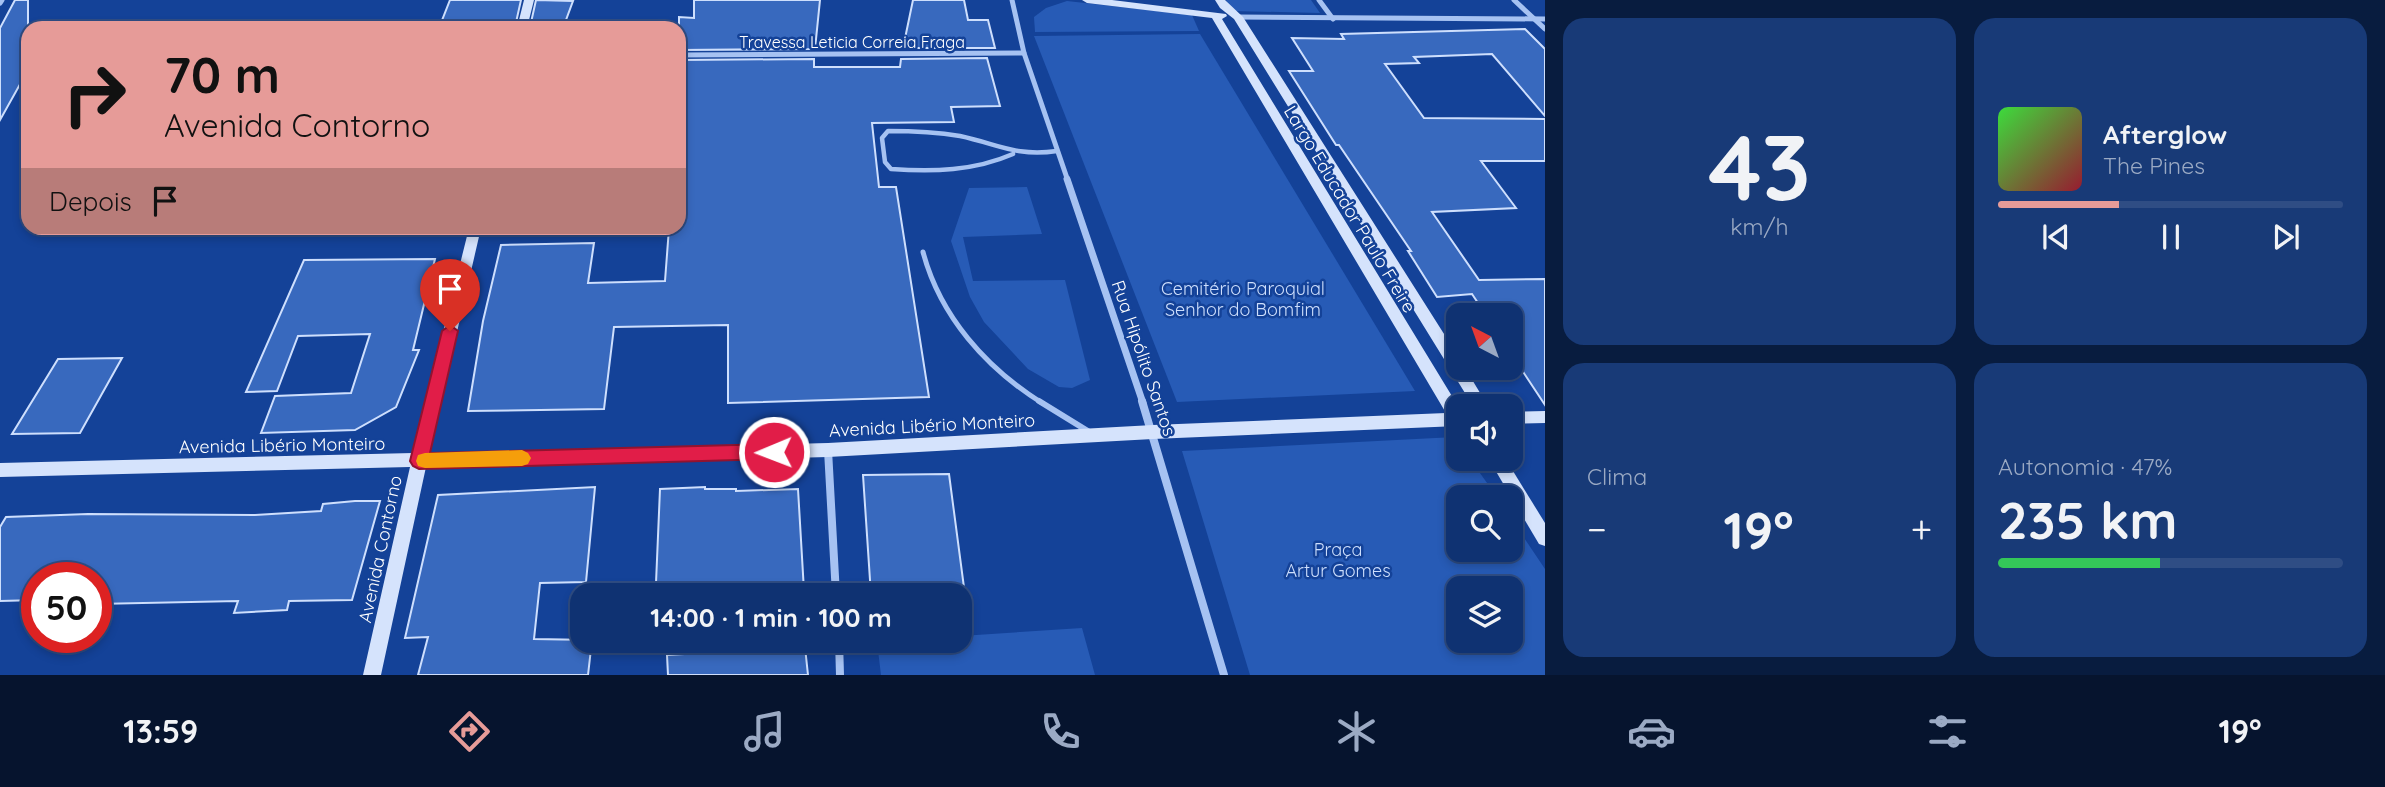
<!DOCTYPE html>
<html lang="pt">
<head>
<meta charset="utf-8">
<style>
	body { margin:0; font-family:Quicksand,sans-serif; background:#183a77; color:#f1f3f6; height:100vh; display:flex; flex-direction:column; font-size:26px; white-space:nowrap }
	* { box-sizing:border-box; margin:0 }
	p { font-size:23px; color:#9baac4 }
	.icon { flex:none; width:38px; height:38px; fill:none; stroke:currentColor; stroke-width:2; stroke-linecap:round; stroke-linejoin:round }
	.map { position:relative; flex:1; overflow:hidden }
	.sheet { display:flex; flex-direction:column; gap:18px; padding:18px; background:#081c3f; width:840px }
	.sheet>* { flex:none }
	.banner { position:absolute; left:21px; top:21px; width:665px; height:214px; border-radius:21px; box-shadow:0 4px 10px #0003,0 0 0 2px #2f4d84; background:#e69b98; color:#111; overflow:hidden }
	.needle { width:46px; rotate:319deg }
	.fabs { position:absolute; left:1446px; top:303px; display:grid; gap:14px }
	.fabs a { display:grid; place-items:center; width:77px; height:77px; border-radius:14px; background:#0f3272; box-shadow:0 4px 10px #0003,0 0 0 2px #2f4d84; font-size:35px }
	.speed { position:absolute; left:21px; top:562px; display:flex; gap:14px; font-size:35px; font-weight:700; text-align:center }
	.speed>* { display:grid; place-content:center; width:91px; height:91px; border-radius:50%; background:#0f3272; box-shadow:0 4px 10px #0003,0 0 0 2px #2f4d84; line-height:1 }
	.speed .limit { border:10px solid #d22; background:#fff; color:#111 }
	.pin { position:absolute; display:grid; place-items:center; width:60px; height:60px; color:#fff; margin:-72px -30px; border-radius:50% 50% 50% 0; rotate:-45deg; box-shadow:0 0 7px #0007 }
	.pin .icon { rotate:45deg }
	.me { position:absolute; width:77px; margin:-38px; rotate:269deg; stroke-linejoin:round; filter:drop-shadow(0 0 5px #0008) }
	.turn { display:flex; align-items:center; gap:24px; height:147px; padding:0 28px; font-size:32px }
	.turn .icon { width:91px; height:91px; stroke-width:2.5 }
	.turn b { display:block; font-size:49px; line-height:60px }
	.then { display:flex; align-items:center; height:66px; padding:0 28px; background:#0003; gap:14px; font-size:26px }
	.big { font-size:52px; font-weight:700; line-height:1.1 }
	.sheet .widget { flex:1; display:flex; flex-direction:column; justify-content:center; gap:10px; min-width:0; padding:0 24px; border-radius:21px; background:#183a77 }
	.sheet .dial { align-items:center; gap:0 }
	.dial b { font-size:91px; line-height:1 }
	.song { display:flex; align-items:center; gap:21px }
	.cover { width:84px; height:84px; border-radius:10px; background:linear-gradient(135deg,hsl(120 70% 55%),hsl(350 70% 35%)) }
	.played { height:7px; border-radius:4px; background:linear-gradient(90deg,#e69b98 35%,#2f4d84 35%) }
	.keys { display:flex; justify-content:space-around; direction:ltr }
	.heat { display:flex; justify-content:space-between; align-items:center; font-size:38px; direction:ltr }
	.charge { height:10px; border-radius:5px; background:linear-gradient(90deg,#34c759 47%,#2f4d84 0) }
	.sheet .tiles { flex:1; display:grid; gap:18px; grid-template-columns:repeat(2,1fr) }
	.trip { position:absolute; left:570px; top:583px; width:402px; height:70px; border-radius:21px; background:#0f3272; box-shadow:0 4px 10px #0003,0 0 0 2px #2f4d84; font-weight:700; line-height:70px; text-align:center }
	.menu { display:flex; height:112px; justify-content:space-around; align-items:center; background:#06142e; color:#9baac4 }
	.menu .icon { width:49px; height:49px }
	.menu .current { color:#e69b98 }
	.menu b { font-size:32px; color:#f1f3f6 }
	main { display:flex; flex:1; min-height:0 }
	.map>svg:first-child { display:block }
	.green { fill:#275bb6; fill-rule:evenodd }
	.building { fill:#3869be; stroke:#cedffd; stroke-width:2 }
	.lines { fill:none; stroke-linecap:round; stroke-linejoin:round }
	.lane-far2 { stroke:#a6c2f2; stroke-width:4.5 }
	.lane-far1 { stroke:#a6c2f2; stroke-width:5 }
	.lane { stroke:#a6c2f2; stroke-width:6 }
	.street-far2 { stroke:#a6c2f2; stroke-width:5 }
	.street-far1 { stroke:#a6c2f2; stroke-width:7 }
	.street { stroke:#a6c2f2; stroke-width:8 }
	.secondary { fill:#d5e3fc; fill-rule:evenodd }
	.route { fill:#e11d48; stroke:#92132f; stroke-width:2 }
	.slow { fill:#f59e0b }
	.labels { text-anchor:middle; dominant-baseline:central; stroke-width:5; stroke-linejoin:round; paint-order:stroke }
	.far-street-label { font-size:16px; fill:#fff; stroke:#144298 }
	.street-label { font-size:18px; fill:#fff; stroke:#144298 }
	.park-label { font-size:18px; fill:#cedffd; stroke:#144298 }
</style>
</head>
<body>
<main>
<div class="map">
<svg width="1545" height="675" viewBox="0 0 1545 675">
	<rect width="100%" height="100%" fill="#144298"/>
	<g class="green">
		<path d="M 1226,0 L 1311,0 L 1320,13 L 1232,11 Z"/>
		<path d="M 1067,1 L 1192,15 L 1199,31 L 1035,32 L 1034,17 L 1046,8 Z"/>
		<path d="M 1200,34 L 1415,391 L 1177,402 L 1034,36 Z"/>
		<path d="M 1027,187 L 1042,234 L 963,237 L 973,281 L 1065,280 L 1090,380 L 1072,388 L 1059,387 L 1028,369 L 984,322 L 970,297 L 951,241 L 969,188 Z"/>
		<path d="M 1455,437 L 1458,458 L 1470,459 L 1497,497 L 1458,497 L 1458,550 L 1510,550 L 1510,517 L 1545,569 L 1545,675 L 1250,675 L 1182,451 ZM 1510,588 L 1510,640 L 1458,640 L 1458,588 Z"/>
		<path d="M 1082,628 L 1095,675 L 881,675 L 877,642 L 961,640 L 961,636 Z"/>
	</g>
	<g class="building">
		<path d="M 15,0 L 28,0 L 28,70 L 0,120 L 0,28 Z"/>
		<path d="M 450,0 L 521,0 L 515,27 L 439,28 Z"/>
		<path d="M 536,0 L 573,1 L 563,28 L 530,27 Z"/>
		<path d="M 694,0 L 820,0 L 815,49 L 679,50 L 679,17 L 694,18 Z"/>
		<path d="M 913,0 L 964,0 L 968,20 L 988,20 L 995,48 L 903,48 Z"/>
		<path d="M 1525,29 L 1545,49 L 1545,116 L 1492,54 L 1414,57 L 1419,63 L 1385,64 L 1424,118 L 1545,119 L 1545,161 L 1481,161 L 1516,208 L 1432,212 L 1479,280 L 1545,279 L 1545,405 L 1510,352 L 1510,315 L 1486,315 L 1472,294 L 1437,297 L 1408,251 L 1411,251 L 1339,145 L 1336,145 L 1289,71 L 1313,71 L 1292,38 L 1344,39 L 1341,34 Z"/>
		<path d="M 987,58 L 1000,106 L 951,107 L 954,122 L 872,123 L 879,187 L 896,187 L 929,397 L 728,403 L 728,325 L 614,327 L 604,409 L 468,411 L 483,321 L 501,245 L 594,243 L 588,283 L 665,281 L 669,228 L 679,228 L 679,60 L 814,59 L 814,67 L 900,67 L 901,59 Z"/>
		<path d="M 435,259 L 413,350 L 419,350 L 396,407 L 355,430 L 261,433 L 275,396 L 351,393 L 370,334 L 298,336 L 277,391 L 246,392 L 304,260 Z"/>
		<path d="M 122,358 L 80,433 L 12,434 L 58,359 Z"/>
		<path d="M 949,474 L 965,595 L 871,595 L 863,475 Z"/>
		<path d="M 595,487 L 586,582 L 540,583 L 534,639 L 592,640 L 588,675 L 418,675 L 428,637 L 405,638 L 438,495 Z"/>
		<path d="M 705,487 L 705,489 L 736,489 L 736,491 L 798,489 L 804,591 L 740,593 L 740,587 L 707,587 L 707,582 L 656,583 L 660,489 Z"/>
		<path d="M 355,501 L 380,501 L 352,600 L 289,601 L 287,610 L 234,613 L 238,601 L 96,604 L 96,578 L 37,578 L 37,600 L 0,601 L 0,527 L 6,517 L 88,514 L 255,515 L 321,511 L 323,504 Z"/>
		<path d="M 805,647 L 808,675 L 668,675 L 667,655 Z"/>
	</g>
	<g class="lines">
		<path class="lane-far2" d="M 1013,154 C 974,171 933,172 891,169 L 885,162 L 882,138 L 888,131 C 912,131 936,132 960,136 C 998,144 1016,157 1057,151"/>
		<path class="lane-far1" d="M 923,252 C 940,316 986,368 1042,403"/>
		<path class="lane" d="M 1039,401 L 1091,433"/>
		<g class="street-far2">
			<path d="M 1012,0 L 1024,53 L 1068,181"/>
			<path d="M 1319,0 L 1333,19"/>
			<path d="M 1514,0 L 1545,29"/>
			<path d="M 0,3 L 2,0"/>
			<path d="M 1238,17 L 1545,19"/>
			<path d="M 679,55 L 1024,53"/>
		</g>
		<path class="street-far1" d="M 1067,179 L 1143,403"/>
		<g class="street">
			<path d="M 1142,401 L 1224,675"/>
			<path d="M 828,450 L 836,595"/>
			<path d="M 839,640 L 840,675"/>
		</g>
		<g class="secondary">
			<path d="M 524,0 L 534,0 L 527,28 L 517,28 Z"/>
			<path d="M 1082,0 L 1112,0 L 1226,14 L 1227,16 L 1222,19 L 1458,406 L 1458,426 L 1153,439 L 828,457 L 426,467 L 381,675 L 363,675 L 410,467 L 0,477 L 0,463 L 413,453 L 469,228 L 481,228 L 429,453 L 828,443 L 1153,425 L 1446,413 L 1212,18 L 1087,3 Z"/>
			<path d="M 1215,0 L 1225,0 L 1243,17 L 1458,356 L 1458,368 L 1465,368 L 1488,406 L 1473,406 L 1234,19 L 1220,8 Z"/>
			<path d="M 1545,411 L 1545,423 L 1510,424 L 1510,412 Z"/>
			<path d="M 1488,458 L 1505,458 L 1545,523 L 1545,546 L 1539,544 Z"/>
		</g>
	</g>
	<path class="route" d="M 450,325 L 458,331 L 430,453 L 774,444 L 780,446 L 782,452 L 780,457 L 774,459 L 419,469 L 413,466 L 410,461 L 442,331 Z"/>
	<path class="slow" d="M 522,450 L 528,453 L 531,458 L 528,464 L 522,466 L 425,468 L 418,466 L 416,461 L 418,455 L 425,453 Z"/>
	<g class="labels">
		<g class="far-street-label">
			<text x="852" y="42">Travessa Leticia Correia Fraga</text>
		</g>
		<g class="street-label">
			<text transform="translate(1350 209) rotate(59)">Largo Educador Paulo Freire</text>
			<text transform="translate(1144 358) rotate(71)">Rua Hipólito Santos</text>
			<text transform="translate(932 425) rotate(-3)">Avenida Libério Monteiro</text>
			<text transform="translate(282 445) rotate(-1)">Avenida Libério Monteiro</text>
			<text transform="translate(380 549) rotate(-78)">Avenida Contorno</text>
		</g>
		<g class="park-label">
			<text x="1243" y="288">Cemitério Paroquial<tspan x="1243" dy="21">Senhor do Bomfim</tspan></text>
			<text x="1338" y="549">Praça<tspan x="1338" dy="21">Artur Gomes</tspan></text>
		</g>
	</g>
</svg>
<div class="fabs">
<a><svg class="needle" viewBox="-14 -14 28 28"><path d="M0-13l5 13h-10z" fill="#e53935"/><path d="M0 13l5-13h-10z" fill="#9baac4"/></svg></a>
<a><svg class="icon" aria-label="sound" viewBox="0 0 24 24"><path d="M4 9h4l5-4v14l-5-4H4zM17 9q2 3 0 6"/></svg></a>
<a><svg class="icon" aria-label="search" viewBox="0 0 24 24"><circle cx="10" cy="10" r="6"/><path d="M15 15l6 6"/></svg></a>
<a><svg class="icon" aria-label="layers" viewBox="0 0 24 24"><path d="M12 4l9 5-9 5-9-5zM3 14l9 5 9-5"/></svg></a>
</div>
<div class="speed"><div class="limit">50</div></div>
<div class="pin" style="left:450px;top:331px;background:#d93025"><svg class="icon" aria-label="arrive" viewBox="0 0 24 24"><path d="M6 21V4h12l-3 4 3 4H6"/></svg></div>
<svg class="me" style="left:774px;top:452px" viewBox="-20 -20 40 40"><circle r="17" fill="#e11d48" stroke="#fff" stroke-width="3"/><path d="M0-11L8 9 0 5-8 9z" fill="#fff"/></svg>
<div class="trip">14:00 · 1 min · 100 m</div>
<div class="banner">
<div class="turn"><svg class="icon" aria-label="right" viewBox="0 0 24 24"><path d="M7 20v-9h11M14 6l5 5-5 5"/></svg><div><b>70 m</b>Avenida Contorno</div></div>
<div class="then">Depois<svg class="icon" aria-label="arrive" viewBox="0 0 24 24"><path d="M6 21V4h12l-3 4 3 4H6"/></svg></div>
</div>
</div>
<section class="sheet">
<div class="tiles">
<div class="widget dial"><b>43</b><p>km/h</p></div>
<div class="widget">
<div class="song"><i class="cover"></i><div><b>Afterglow</b><p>The Pines</p></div></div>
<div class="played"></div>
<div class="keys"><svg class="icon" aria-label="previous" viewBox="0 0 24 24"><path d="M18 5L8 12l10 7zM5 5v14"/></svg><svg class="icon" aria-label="pause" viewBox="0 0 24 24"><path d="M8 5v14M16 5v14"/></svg><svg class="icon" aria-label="next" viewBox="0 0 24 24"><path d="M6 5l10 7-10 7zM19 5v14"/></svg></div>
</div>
<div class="widget"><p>Clima</p>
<div class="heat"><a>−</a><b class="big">19°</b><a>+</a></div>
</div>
<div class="widget"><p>Autonomia · 47%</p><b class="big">235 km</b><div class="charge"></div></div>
</div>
</section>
</main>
<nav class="menu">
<b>13:59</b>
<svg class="icon current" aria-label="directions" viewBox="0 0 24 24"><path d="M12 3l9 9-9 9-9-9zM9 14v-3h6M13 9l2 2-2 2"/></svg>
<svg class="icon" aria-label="music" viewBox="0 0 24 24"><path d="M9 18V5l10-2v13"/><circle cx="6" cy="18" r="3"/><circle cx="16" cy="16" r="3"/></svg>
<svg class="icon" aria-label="phone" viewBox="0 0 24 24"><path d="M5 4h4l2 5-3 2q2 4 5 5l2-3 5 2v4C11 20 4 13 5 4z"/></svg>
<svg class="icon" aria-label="climate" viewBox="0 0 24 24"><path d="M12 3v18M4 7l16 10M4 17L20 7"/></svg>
<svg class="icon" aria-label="car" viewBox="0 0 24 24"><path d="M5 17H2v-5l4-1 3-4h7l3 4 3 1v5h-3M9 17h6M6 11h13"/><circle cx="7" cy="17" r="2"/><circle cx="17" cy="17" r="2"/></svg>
<svg class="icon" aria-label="filters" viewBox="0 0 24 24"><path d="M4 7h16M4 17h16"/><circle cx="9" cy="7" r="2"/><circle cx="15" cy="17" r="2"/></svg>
<b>19°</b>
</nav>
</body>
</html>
